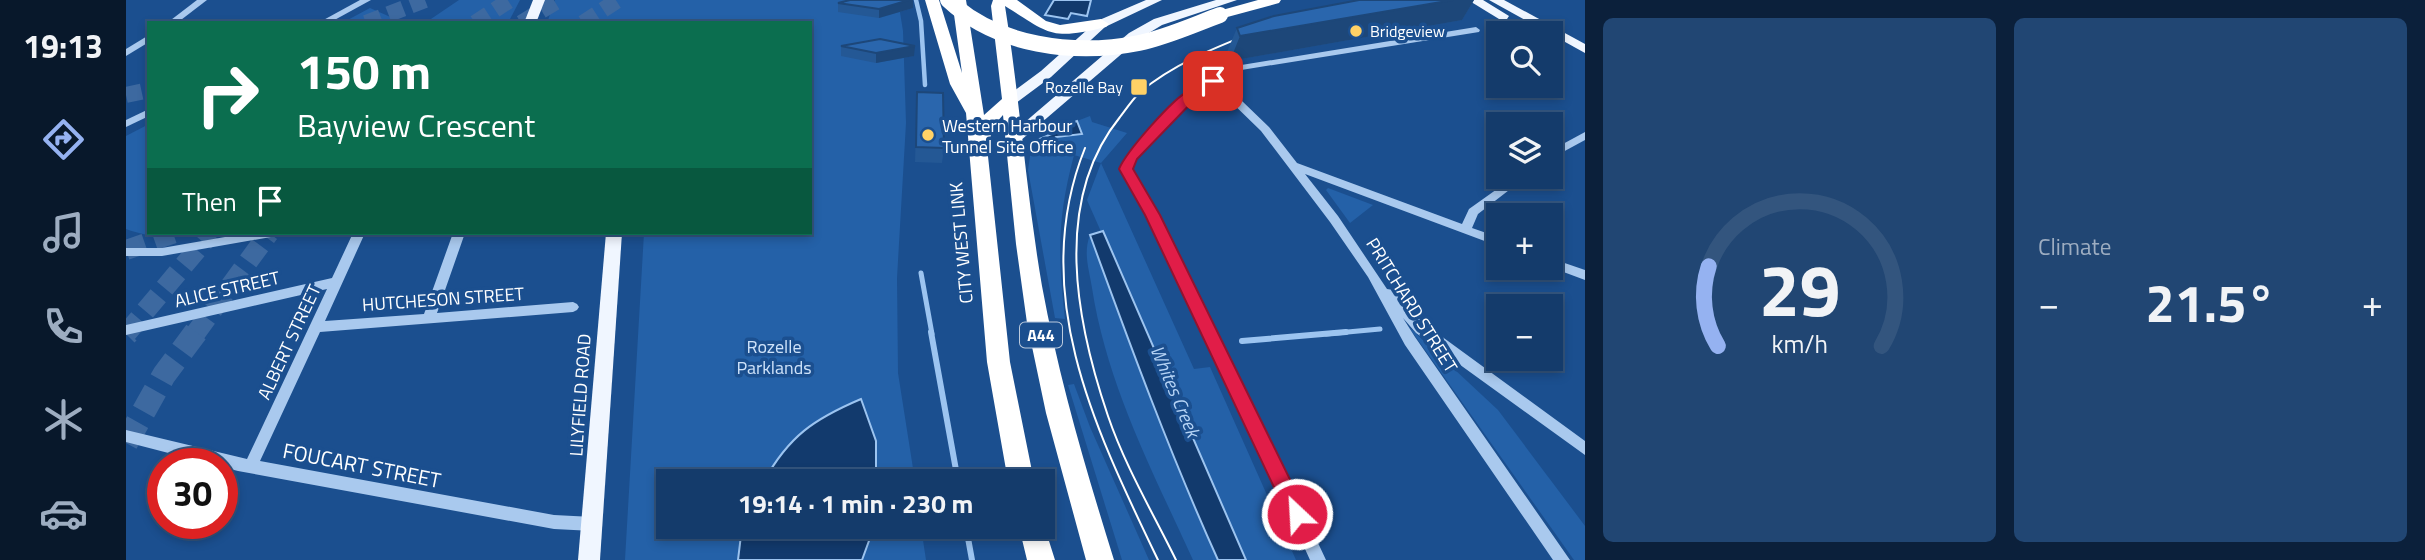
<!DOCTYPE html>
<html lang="en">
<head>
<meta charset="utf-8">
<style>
	body { margin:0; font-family:"Titillium Web",sans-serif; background:#214673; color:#f1f3f6; height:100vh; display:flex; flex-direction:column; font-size:26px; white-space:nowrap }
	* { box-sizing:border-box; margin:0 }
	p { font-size:23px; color:#9dadc1 }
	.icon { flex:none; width:38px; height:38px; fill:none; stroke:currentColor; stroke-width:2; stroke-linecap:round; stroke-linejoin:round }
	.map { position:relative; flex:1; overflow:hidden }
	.details { display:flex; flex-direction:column; gap:18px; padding:18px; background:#0b203b; width:840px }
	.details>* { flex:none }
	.hud { position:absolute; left:21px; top:21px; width:665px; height:214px; border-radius:0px; box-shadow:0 4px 10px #0003,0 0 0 2px #33557e; background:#0b6e4f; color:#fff; overflow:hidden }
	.buttons { position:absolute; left:1360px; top:21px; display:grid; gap:14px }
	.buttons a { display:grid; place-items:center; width:77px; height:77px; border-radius:0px; background:#143b6b; box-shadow:0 4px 10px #0003,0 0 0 2px #33557e; font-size:35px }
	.speed { position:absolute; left:21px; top:448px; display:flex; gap:14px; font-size:35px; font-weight:700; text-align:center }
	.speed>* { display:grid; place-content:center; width:91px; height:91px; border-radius:50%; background:#143b6b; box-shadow:0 4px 10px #0003,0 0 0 2px #33557e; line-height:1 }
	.speed .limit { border:10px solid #d22; background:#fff; color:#111 }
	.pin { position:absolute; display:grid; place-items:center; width:60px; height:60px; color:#fff; margin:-30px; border-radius:14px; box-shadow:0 4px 10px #0006 }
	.me { position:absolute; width:77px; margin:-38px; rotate:335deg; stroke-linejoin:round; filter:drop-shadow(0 0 5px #0008) }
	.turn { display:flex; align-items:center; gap:24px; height:147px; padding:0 35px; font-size:32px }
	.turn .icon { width:91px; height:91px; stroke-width:2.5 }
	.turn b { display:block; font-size:49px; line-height:60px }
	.then { display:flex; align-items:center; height:66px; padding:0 35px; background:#0003; gap:14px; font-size:26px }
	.big { font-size:52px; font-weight:700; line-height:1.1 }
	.details .card { flex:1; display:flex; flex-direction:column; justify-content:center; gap:10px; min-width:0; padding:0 24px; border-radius:10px; background:#214673 }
	.details .dial { align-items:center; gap:0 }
	.dial svg { height:182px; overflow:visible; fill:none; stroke:#33557e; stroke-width:7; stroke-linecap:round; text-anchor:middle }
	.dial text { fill:#f1f3f6; stroke:none }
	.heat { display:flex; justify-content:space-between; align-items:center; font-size:38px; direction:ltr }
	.details .tiles { flex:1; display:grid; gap:18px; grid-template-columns:repeat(2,1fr) }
	.trip { position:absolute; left:530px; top:469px; width:399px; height:70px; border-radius:0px; background:#143b6b; box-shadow:0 4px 10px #0003,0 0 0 2px #33557e; font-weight:700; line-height:70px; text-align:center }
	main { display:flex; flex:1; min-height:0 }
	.tabs { display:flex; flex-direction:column; width:126px; justify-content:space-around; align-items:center; background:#08182b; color:#9dadc1 }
	.tabs .icon { width:49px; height:49px }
	.tabs .selected { color:#95b2f1 }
	.tabs b { font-size:32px; color:#f1f3f6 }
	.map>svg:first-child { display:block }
	.green { fill:#2461a8 }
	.water { fill:#123a6d; stroke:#9cc4f0; stroke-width:2 }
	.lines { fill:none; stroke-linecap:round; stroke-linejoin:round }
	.stream-far2 { stroke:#9cc4f0; stroke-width:4.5 }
	.stream-far1 { stroke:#9cc4f0; stroke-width:5 }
	.stream { stroke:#9cc4f0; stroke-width:6 }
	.highway-tunnel-far2 { stroke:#3d69a0; stroke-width:16; stroke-dasharray:16 8; stroke-linecap:butt }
	.highway-tunnel-far1 { stroke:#3d69a0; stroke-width:20; stroke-dasharray:20 10; stroke-linecap:butt }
	.highway-tunnel { stroke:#3d69a0; stroke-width:24; stroke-dasharray:24 12; stroke-linecap:butt }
	.minor { fill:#a9c9ee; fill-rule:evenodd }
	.major { fill:#f0f6ff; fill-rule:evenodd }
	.highway { fill:#fff; fill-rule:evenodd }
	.tram { stroke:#fff; stroke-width:2 }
	.highway-bridge { stroke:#fff; stroke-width:16 }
	.wall { fill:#245895 }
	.shaded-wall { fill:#1d4779 }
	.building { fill:#2a66ad; stroke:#1d4779; stroke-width:2 }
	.route { fill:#e11d48; stroke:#92132f; stroke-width:2 }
	.poi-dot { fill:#ffd166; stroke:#1b4f8f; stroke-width:2.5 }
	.labels { text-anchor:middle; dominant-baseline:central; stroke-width:7; stroke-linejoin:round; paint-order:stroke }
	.far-poi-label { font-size:16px; fill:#fff; stroke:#1b4f8f; text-anchor:start }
	.shield { fill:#1b4f8f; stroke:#bbcadd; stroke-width:2 }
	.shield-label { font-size:16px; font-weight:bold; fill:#fff }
	.poi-label { font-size:18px; fill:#fff; stroke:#1b4f8f; text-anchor:start }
	.street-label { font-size:18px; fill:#fff; stroke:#1b4f8f }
	.park-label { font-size:18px; fill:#cfe3fa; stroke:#1b4f8f }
	.water-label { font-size:19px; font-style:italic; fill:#b5d3f5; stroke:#1b4f8f }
	.near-street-label { font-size:21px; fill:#fff; stroke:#1b4f8f }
</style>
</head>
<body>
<main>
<nav class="tabs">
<b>19:13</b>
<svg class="icon selected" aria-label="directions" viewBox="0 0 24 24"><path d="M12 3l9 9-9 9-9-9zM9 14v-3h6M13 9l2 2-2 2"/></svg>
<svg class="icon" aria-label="music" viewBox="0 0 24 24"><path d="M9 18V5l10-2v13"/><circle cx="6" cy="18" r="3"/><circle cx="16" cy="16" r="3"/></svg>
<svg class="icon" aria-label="phone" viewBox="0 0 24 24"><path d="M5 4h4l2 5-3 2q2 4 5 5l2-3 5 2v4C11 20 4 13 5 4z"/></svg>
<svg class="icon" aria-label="climate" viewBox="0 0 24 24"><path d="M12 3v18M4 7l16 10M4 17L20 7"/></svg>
<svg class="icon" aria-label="car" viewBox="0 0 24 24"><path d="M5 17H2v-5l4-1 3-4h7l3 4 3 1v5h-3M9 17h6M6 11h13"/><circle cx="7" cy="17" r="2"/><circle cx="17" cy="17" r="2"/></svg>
</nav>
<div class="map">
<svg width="1459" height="560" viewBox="0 0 1459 560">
	<rect width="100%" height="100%" fill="#1b4f8f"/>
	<g class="green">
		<path d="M 333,0 L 394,0 L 382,23 L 299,23 Z"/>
		<path d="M 429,0 L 772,0 L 777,31 L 780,123 L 771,278 L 772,373 L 789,481 L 542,481 L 542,527 L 795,527 L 800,560 L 499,560 L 518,233 L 684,233 L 684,23 L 421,23 Z"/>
		<path d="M 244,8 L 278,23 L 216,23 Z"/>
		<path d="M 964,116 L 966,122 L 1001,133 L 975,163 L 1068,369 L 1084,367 L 1170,560 L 1120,560 L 961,200 L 975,163 L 948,155 C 931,219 932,254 939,319 L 929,318 L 902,170 L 905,150 L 943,154 L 936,151 L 930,137 L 956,134 L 951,121 Z"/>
		<path d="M 23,124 L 23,233 L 60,233 C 37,238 22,237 0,229 L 0,136 Z"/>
		<path d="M 1202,188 L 1247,205 L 1224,223 L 1200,190 Z"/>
		<path d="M 964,235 L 995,322 L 1092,560 L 1067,560 C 1027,472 981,385 966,288 C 963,269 957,253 964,235 Z"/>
		<path d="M 1282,326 L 1372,410 L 1459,526 L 1459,560 L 1448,560 Z"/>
		<path d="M 948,384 L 964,427 L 1023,560 L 996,560 L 942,385 Z"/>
	</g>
	<g class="water">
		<path d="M 928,0 L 965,0 L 961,16 L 945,13 L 942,19 L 919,15 Z"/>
		<path d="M 951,121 L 956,134 L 930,137 L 936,151 L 908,150 L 911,140 L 938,129 L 935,127 Z"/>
		<path d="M 977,231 L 1120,560 L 1092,560 C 1044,454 1004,345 964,235 Z"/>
		<path d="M 735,399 L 750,441 L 750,481 L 638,481 C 663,436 688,419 735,399 Z"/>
		<path d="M 616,527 L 748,527 L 736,560 L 612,560 Z"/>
	</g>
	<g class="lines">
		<path class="stream-far2" d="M 790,0 L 795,21 L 799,85"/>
		<g class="stream-far1">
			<path d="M 795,273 L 806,334"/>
			<path d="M 1200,334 L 1254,329"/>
		</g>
		<g class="stream">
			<path d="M 805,332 L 832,481"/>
			<path d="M 1116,341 L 1220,332"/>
			<path d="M 840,527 L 846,560"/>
		</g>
		<g class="highway-tunnel-far2">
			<path d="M 240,23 L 299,0"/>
			<path d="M 349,23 L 384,0"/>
			<path d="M 395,23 L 433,0"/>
			<path d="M 457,23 L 492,0"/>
			<path d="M 0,95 L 23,90"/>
		</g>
		<g class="highway-tunnel-far1">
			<path d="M 0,250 L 49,233"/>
			<path d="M 0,334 L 85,233"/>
			<path d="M 69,334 L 143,233"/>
		</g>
		<g class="highway-tunnel">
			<path d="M 0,334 L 2,332"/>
			<path d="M 0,443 L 38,375 L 70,332"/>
		</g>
		<g class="minor">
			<path d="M 71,0 L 81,0 L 51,23 L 41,23 Z"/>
			<path d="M 234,0 L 245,0 L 203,23 L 192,23 Z"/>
			<path d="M 1350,27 L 1354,30 L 1353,32 L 1103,72 L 1094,78 L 1091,87 L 1105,92 L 1116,101 L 1143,127 L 1171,163 L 1336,224 L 1343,209 L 1388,177 L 1400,177 L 1352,214 L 1346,228 L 1372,237 L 1372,246 L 1179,174 L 1212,216 L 1261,289 L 1267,290 L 1300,325 L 1459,441 L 1459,455 L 1290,333 L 1277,318 L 1289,337 L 1444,560 L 1427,560 L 1279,345 L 1242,277 L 1204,222 L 1135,131 L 1099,96 L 1085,91 L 1071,94 L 1010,158 L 1005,169 L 1032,215 L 1134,419 L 1200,560 L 1184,560 C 1124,428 1065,295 995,169 L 1001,155 L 1065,90 L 1082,86 L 1087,75 L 1097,68 Z"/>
			<path d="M 23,35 L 23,42 L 0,56 L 0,49 Z"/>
			<path d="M 23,109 L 23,116 L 0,127 L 0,120 Z"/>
			<path d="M 1459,132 L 1459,140 L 1424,159 L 1424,151 Z"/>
			<path d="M 122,233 L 151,233 L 145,237 L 36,256 L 0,256 L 0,248 L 36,248 Z"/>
			<path d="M 227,233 L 239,233 L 199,321 L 298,314 L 327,233 L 339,233 L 311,313 L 447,302 L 451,304 L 453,307 L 451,310 L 447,312 L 194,332 L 134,461 L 428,515 L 467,517 L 472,519 L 475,524 L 472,529 L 467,531 L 428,529 L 112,471 L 96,467 L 96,464 L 85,464 L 0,442 L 0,430 L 121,459 L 201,289 L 0,335 L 0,325 L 206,278 Z"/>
			<path d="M 1424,258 L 1459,270 L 1459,280 L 1424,267 Z"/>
		</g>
		<g class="major">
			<path d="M 407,0 L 419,0 L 410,23 L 398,23 Z"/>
			<path d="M 1020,0 L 1036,0 L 979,27 L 925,77 L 890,103 L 880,103 L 880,97 L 915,71 L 971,21 Z"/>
			<path d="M 1090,0 L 1111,0 L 1036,25 L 1013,39 L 894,141 L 884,141 L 882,138 L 884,135 L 1003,33 L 1028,19 Z"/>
			<path d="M 1342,0 L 1357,0 L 1383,16 L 1381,19 L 1373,19 Z"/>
			<path d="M 1363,0 L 1378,0 L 1459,44 L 1459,53 Z"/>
			<path d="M 480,233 L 496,233 L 474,560 L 452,560 Z"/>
		</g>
		<g class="highway">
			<path d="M 799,0 L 813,0 L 836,73 L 826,0 L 840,0 L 858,115 L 876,99 L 865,6 L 867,0 L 891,0 L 920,21 L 934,25 L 975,19 L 983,24 L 980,27 C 924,41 923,33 879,6 C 894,99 900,193 916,286 C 933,379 960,470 988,560 L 960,560 L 920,413 L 901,323 L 890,244 L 877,115 L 869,124 L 861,147 L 884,362 L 908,481 L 882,481 L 861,362 L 840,113 L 824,84 Z"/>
			<path d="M 1132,0 L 1155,0 L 1153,3 L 1094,19 L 1087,15 L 1089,12 Z"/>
			<path d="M 917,522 L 929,560 L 901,560 L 893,527 L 917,527 Z"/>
		</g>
		<g class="tram">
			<path d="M 959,148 C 901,292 970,431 1032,560"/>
			<path d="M 1050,560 C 1027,513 999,466 982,416 C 950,322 926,201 994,117 C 1000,109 1007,99 1014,92 C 1048,64 1086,49 1126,33"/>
		</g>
		<path class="highway-bridge" d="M 822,0 C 871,46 948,56 1013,43 C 1041,37 1067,25 1094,15"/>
	</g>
	<g class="wall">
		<path d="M 1233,0 L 1348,0 L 1336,20 L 1104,61 L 1101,52 L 1111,28 Z"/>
		<path d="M 712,3 L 787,8 L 753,18 L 712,12 Z"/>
		<path d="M 715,46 L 788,56 L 750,63 L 715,56 Z"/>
		<path d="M 791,92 L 818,148 L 816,163 L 789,162 Z"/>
	</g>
	<g class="shaded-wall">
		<path d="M 783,0 L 787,0 L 787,8 L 753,18 L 753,9 Z"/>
		<path d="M 1327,0 L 1348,0 L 1336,20 L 1104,61 L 1114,36 Z"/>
		<path d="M 789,46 L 788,56 L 750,63 L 750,53 Z"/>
	</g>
	<g class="building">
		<path d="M 724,0 L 783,0 L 753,9 L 712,3 Z"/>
		<path d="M 1233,0 L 1327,0 L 1114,36 L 1111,28 L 1148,16 Z"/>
		<path d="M 754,39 L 789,46 L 750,53 L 715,46 Z"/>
		<path d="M 791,92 L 817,93 L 818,148 L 790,147 Z"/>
	</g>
	<path class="route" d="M 1087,77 L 1094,81 L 1090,91 L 1073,95 L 1011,159 L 1007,169 L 1034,215 L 1178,508 L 1181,514 L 1178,521 L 1171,524 L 1164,521 L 1019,215 L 993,169 C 1000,152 1047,98 1064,90 C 1068,87 1075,87 1080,86 L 1083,78 Z"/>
	<g class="poi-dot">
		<circle cx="1230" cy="31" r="7"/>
		<rect x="1004" y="78" width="18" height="18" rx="3.5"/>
		<circle cx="802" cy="135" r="7"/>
	</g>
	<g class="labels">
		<g class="far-poi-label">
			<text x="1244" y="31">Bridgeview</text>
			<text x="997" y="87" text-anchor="end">Rozelle Bay</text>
		</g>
		<rect class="shield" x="894" y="322.5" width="42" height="25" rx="5"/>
		<g class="shield-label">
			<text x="915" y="335">A44</text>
		</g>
		<g class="poi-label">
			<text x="816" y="125">Western Harbour<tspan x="816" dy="21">Tunnel Site Office</tspan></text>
		</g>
		<g class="street-label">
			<text transform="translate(835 243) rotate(-95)">CITY WEST LINK</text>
			<text transform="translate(101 289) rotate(-13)">ALICE STREET</text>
			<text transform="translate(317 299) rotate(-4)">HUTCHESON STREET</text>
			<text transform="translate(1286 305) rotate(58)">PRITCHARD STREET</text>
			<text transform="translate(163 342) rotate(-65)">ALBERT STREET</text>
			<text transform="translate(454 395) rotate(-86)">LILYFIELD ROAD</text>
		</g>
		<g class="park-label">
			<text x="648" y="346">Rozelle<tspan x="648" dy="21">Parklands</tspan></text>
		</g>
		<g class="water-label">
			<text transform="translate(1050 391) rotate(67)">Whites Creek</text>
		</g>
		<g class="near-street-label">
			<text transform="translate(236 465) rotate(11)">FOUCART STREET</text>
		</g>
	</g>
</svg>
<div class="buttons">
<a><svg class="icon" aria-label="search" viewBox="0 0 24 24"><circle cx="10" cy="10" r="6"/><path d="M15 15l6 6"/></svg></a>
<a><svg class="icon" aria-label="layers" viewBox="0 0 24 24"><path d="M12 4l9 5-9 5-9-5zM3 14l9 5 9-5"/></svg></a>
<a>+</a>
<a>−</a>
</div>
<div class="speed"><div class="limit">30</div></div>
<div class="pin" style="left:1087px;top:81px;background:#d93025"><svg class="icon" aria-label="arrive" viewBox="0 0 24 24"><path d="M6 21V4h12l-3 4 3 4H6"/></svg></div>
<svg class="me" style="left:1171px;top:514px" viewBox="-20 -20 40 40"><circle r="17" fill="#e11d48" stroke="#fff" stroke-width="3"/><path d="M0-11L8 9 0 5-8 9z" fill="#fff"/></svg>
<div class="trip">19:14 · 1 min · 230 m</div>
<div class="hud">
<div class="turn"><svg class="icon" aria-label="right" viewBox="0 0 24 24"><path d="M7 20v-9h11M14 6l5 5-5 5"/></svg><div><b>150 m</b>Bayview Crescent</div></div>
<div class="then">Then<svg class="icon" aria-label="arrive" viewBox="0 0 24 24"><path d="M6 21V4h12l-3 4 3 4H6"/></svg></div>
</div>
</div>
<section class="details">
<div class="tiles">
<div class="card dial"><svg viewBox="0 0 100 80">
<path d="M14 69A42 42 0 1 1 86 69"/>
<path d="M14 69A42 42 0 0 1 10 34" stroke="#95b2f1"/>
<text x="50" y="56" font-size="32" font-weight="700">29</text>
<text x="50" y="72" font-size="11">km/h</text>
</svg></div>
<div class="card"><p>Climate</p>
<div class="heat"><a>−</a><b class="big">21.5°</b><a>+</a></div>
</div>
</div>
</section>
</main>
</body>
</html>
